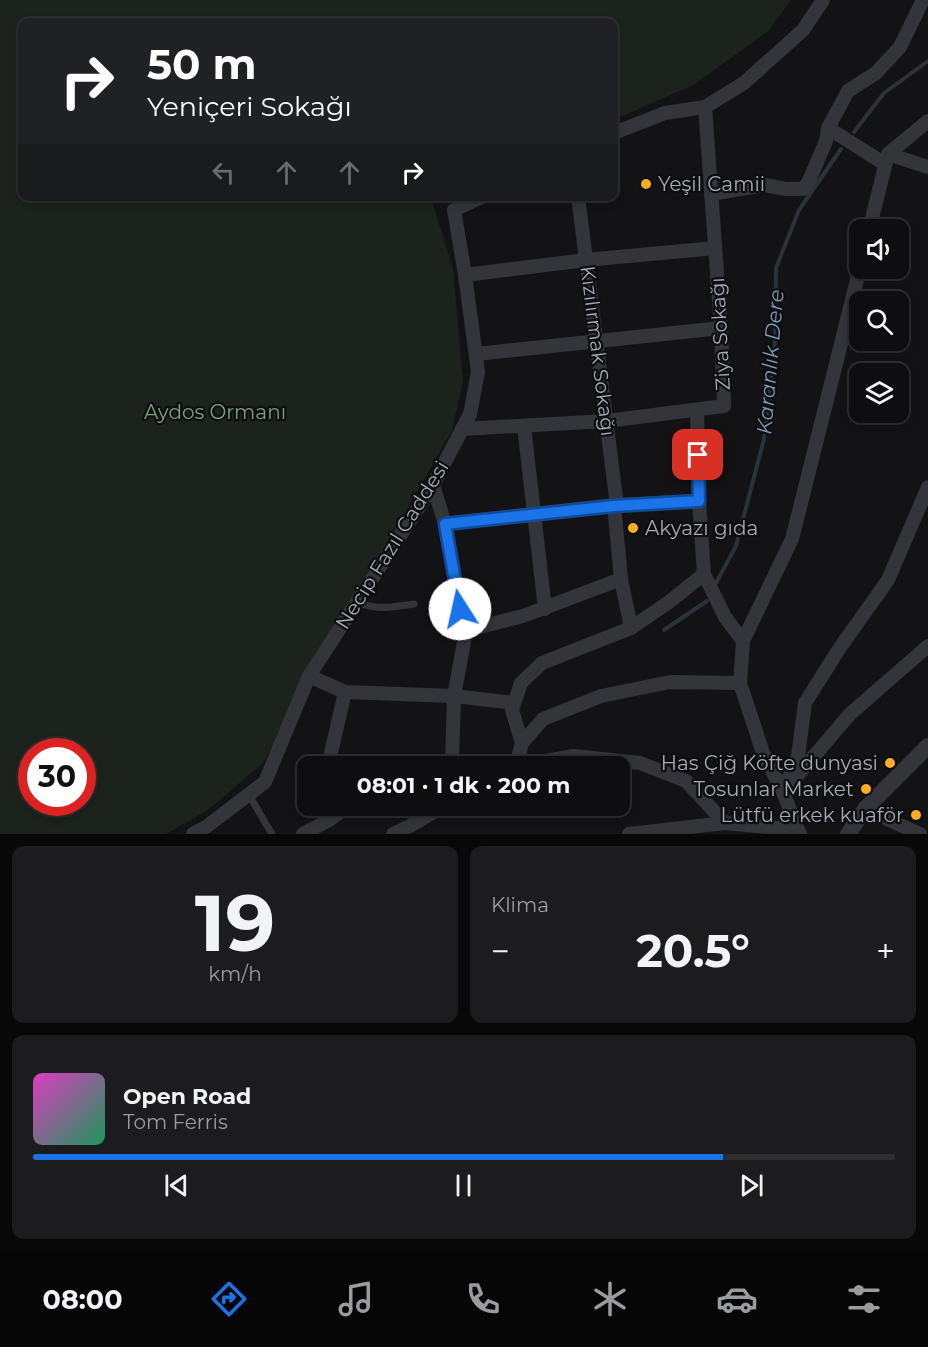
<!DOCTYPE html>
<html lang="tr">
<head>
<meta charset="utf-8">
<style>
	body { margin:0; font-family:Montserrat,sans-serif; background:#1c1c1e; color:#f1f3f6; height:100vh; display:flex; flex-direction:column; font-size:22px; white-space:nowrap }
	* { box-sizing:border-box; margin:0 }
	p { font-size:20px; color:#9b9c9f }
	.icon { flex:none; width:33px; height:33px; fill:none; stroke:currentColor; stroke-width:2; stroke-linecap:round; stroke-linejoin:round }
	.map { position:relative; height:834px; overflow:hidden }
	.sheet { display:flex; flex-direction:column; gap:12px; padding:12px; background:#080809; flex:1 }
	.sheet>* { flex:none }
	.top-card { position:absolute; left:18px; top:18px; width:600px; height:183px; border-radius:12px; box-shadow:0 3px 9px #0003,0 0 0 2px #2e2e30; background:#202124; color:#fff; overflow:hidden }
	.buttons { position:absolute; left:849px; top:219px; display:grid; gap:12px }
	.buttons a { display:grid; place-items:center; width:60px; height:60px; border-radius:12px; background:#0e0e10; box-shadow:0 3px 9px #0003,0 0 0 2px #2e2e30; font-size:30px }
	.speed { position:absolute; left:18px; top:738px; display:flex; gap:12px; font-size:30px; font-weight:700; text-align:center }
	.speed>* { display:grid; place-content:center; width:78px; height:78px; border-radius:50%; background:#0e0e10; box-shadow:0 3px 9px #0003,0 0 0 2px #2e2e30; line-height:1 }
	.speed .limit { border:9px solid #d22; background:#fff; color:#111 }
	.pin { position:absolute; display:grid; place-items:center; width:51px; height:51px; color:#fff; margin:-26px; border-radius:12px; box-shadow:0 3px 9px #0006 }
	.me { position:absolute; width:66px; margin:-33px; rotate:350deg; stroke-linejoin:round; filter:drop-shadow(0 0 4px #0008) }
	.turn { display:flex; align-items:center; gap:21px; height:126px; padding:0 30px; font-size:27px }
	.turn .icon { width:78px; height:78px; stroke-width:2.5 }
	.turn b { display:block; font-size:42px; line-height:51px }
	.lanes { display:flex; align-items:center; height:57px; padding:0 30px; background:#0003; justify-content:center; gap:30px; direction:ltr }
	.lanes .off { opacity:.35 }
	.big { font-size:45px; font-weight:700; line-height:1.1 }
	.sheet .tile { flex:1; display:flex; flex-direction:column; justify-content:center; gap:9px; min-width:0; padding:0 21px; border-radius:12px; background:#1c1c1e }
	.sheet .dial { align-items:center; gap:0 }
	.dial b { font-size:78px; line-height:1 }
	.song { display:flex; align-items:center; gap:18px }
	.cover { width:72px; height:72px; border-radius:9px; background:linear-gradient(135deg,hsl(310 70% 55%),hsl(150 70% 35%)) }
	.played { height:6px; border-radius:3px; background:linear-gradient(90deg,#1a73e8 80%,#2e2e30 80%) }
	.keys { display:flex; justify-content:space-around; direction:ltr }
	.heat { display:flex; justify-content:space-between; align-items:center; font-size:33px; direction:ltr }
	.sheet .tiles { flex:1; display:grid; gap:12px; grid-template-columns:1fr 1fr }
	.tile:last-child { grid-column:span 2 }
	.trip { position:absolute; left:297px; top:756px; width:333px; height:60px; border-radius:12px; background:#0e0e10; box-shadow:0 3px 9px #0003,0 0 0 2px #2e2e30; font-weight:700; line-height:60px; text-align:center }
	.dock { display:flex; height:96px; justify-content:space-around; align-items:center; background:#060606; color:#9b9c9f }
	.dock .icon { width:42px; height:42px }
	.dock .selected { color:#1a73e8 }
	.dock b { font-size:27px; color:#f1f3f6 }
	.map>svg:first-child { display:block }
	.green { fill:#1b231c; fill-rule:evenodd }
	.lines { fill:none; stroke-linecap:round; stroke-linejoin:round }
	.stream { stroke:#29333a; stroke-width:4 }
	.service { stroke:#34353a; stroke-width:7 }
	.minor { stroke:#34353a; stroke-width:14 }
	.tertiary { stroke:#34353a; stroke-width:16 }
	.route-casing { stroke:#114b97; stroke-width:15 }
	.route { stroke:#1a73e8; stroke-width:10 }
	.poi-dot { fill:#fdac24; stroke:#0e0e10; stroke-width:2 }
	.labels { text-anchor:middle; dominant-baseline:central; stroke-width:4.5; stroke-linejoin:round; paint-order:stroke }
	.poi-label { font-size:20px; fill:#a4aab6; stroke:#0e0e10; text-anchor:end }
	.street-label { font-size:20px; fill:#a4aab6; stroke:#0e0e10 }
	.park-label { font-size:20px; fill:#7aa37b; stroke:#0e0e10 }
	.water-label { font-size:21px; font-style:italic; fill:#789ab4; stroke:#0e0e10 }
</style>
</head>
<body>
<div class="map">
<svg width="928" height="834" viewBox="0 0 928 834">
	<rect width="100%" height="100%" fill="#131315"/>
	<path class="green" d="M 0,0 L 791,0 L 768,31 L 695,84 L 614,120 L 614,22 L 22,22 L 22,196 L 444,197 L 432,202 L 453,268 L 463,382 L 452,430 L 263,763 L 208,810 L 166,834 L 0,834 ZM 32,752 L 82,752 L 82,802 L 32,802 Z"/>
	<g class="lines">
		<g class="stream">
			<path d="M 854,132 L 884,93 L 928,61"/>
			<path d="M 716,583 L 736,546 L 764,439 L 775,343 L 776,268 L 799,210 L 841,149"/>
			<path d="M 664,630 L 707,601"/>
		</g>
		<g class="service">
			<path d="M 357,602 C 380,611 390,607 414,604"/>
			<path d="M 249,795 L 272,834"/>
		</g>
		<g class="minor">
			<path d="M 828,128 L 885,164"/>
			<path d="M 614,133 L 665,113 L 705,107 L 744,83 L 803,30 L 823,0"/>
			<path d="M 888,154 L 928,167"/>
			<path d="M 711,194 L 765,185 L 786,189 L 803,189 L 808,183 L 826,141 L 828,128 L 848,91 L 876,73 L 900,47 L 923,0"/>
			<path d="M 578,196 L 617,506"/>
			<path d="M 869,230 L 888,154 L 928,121"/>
			<path d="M 465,275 L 586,260 L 715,248"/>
			<path d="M 476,354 L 721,328"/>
			<path d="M 524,426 L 545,609"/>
			<path d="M 462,429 L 607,421 L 724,406 L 721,328 L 705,107"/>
			<path d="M 433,485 L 445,524 L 464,631 L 464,642 L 454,696 L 452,762"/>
			<path d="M 614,505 L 621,579 L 631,628"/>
			<path d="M 445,524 L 614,505 L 699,501"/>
			<path d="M 704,574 L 725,617 L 743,641"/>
			<path d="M 464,631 L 523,616 L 621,579"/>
			<path d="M 309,676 L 345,692 L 454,696 L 514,703"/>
			<path d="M 740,683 L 743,641 L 792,539 L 860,268"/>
			<path d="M 522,743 L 512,710 L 521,683 L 542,663 L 631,628 L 669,602 L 704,574 L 699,501 L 697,410"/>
			<path d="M 328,766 L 345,692"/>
			<path d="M 516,766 L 522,743 L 543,719 L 601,696 L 670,682 L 740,683 L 763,753 L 783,792 L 798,830 L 800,834"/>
			<path d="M 518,766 L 574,756 L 640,763 L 686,781 L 725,823 L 798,830"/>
			<path d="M 792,782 L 850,714 L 928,646"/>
			<path d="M 783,792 L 798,756 L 805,703 L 839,649 L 888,580 L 928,487"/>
			<path d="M 865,809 L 920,834"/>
			<path d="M 193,834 L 206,827 L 265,782 L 309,676 L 433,485 L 470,414 L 478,372 L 465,275 L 454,210 L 484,196"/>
			<path d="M 303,834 L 329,820 L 343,810 L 353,806"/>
			<path d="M 393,834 L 410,826 L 444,806"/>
			<path d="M 629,834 L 725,823"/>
		</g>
		<path class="tertiary" d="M 848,834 L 865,809 L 928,746"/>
	</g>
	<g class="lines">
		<g class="route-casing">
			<path id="route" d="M 460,609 L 445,524 L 614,506 L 699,501 L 698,455"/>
		</g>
		<use href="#route" class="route"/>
	</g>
	<g class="poi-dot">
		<circle cx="646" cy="184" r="6"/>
		<circle cx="633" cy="528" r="6"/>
		<circle cx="890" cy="763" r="6"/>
		<circle cx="866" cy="789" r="6"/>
		<circle cx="916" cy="815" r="6"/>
	</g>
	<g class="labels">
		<g class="poi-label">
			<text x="658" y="184" text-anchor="start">Yeşil Camii</text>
			<text x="645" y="528" text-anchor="start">Akyazı gıda</text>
			<text x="878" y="763">Has Çiğ Köfte dunyasi</text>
			<text x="854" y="789">Tosunlar Market</text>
			<text x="904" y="815">Lütfü erkek kuaför</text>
		</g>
		<g class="street-label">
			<text transform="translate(720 334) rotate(-93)">Ziya Sokağı</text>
			<text transform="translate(598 351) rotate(83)">Kızılırmak Sokağı</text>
			<text transform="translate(392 545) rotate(-58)">Necip Fazıl Caddesi</text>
		</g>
		<g class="park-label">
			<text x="215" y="412">Aydos Ormanı</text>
		</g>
		<g class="water-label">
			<text transform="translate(770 362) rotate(-85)">Karanlık Dere</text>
		</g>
	</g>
</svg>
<div class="buttons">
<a><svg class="icon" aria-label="sound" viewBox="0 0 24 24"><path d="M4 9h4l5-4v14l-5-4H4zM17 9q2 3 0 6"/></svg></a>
<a><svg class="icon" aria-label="search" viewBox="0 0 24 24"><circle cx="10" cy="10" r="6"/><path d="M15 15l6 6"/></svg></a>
<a><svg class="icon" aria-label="layers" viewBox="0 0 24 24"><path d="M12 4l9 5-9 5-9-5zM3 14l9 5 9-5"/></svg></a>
</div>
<div class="speed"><div class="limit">30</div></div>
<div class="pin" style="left:698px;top:455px;background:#d93025"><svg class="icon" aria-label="arrive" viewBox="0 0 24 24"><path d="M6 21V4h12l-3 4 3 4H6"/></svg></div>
<svg class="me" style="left:460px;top:609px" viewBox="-20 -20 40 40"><circle r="19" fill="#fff"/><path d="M0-13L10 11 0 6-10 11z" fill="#1a73e8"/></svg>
<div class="trip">08:01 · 1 dk · 200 m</div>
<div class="top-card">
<div class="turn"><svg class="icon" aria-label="right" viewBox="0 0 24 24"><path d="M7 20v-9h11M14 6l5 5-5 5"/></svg><div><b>50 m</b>Yeniçeri Sokağı</div></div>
<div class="lanes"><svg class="icon off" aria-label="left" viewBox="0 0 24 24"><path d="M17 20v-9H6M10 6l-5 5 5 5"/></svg><svg class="icon off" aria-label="ahead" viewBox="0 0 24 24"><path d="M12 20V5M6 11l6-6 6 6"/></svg><svg class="icon off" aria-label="ahead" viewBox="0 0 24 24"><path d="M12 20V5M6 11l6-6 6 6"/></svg><svg class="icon" aria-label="right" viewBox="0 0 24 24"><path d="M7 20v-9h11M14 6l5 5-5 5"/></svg></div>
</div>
</div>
<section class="sheet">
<div class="tiles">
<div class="tile dial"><b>19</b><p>km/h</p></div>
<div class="tile"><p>Klima</p>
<div class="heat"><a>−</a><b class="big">20.5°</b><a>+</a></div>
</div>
<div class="tile">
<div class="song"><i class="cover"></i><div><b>Open Road</b><p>Tom Ferris</p></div></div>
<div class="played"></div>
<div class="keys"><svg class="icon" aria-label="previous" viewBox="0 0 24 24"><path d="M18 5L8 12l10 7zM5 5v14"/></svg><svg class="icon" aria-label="pause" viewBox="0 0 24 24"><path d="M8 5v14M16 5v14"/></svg><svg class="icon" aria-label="next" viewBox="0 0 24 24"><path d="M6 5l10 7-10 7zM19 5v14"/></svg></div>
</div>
</div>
</section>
<nav class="dock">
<b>08:00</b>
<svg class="icon selected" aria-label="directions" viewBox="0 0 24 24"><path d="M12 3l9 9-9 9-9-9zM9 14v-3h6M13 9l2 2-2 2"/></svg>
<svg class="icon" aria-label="music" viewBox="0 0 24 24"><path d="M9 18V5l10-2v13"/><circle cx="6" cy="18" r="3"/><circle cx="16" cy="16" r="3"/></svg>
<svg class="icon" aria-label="phone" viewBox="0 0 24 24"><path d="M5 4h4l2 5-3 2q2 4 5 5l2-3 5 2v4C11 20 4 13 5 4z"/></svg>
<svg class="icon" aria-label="climate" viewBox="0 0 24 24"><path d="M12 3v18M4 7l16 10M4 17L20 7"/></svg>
<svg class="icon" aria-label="car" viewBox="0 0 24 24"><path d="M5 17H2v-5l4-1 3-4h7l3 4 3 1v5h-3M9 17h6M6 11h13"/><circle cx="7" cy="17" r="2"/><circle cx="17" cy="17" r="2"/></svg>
<svg class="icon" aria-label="filters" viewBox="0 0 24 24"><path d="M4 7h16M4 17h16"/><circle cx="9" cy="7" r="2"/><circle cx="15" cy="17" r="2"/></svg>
</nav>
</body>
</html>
